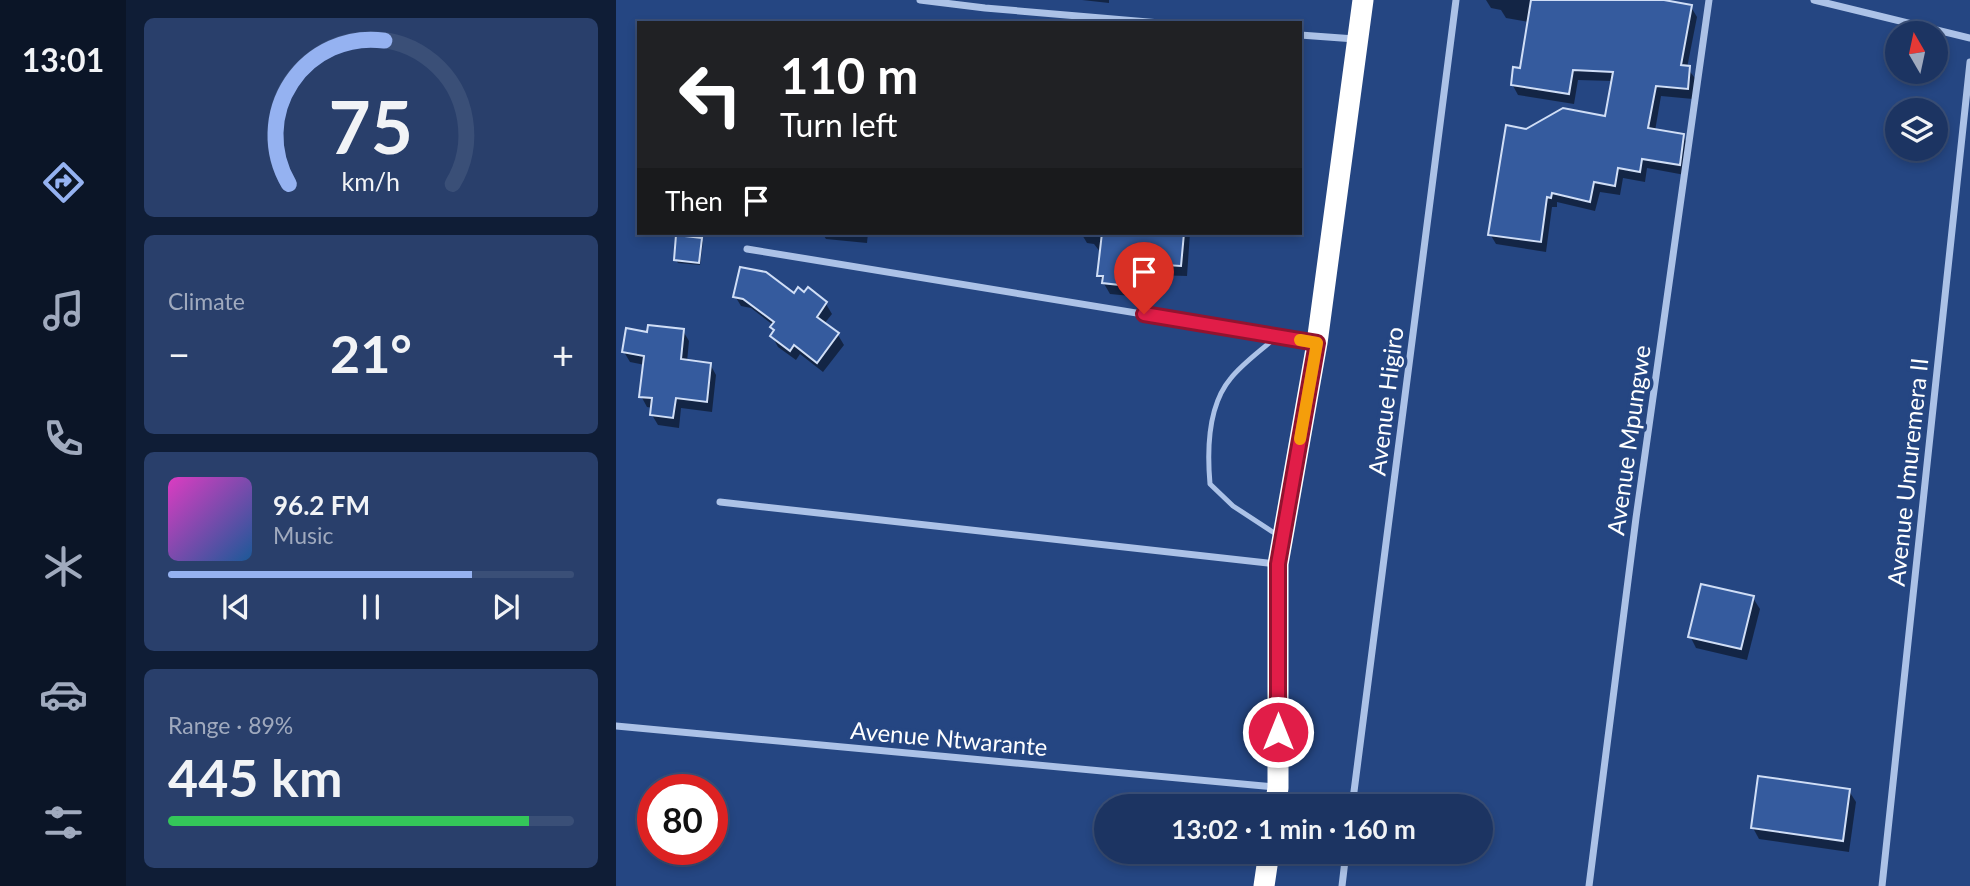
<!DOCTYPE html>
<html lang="en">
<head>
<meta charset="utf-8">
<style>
	body { margin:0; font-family:Lato,sans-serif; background:#293f6b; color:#f1f3f6; height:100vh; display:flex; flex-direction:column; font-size:26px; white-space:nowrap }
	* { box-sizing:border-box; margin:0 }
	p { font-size:23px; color:#a0aabe }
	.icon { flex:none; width:38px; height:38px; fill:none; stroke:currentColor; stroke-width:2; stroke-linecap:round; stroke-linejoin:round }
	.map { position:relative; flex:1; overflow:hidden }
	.panel { display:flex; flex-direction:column; gap:18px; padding:18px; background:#0f1d36; width:490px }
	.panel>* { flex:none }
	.banner { position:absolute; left:21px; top:21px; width:665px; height:214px; border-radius:0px; box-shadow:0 4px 10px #0003,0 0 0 2px #3a4f77; background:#202124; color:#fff; overflow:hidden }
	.needle { width:46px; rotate:351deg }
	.controls { position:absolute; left:1269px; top:21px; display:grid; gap:14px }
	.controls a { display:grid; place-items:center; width:63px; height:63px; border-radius:50%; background:#1c3462; box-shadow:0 4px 10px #0003,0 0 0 2px #3a4f77; font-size:35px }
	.speed { position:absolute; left:21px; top:774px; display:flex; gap:14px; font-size:35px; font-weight:700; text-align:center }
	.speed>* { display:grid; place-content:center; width:91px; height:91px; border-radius:50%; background:#1c3462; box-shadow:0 4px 10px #0003,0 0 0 2px #3a4f77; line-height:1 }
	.speed .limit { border:10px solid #d22; background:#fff; color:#111 }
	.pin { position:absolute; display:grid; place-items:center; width:60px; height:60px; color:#fff; margin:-72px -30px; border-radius:50% 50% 50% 0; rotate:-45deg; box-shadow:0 0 7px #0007 }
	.pin .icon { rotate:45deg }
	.me { position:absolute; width:77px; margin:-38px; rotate:0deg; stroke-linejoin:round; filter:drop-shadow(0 0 5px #0008) }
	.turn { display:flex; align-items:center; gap:24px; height:147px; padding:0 28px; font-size:32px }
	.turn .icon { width:91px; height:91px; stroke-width:2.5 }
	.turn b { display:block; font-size:49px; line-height:60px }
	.then { display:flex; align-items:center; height:66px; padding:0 28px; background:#0003; gap:14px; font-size:26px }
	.big { font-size:52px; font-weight:700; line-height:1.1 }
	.panel .card { flex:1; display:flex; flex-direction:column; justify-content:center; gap:10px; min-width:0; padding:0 24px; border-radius:10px; background:#293f6b }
	.panel .dial { align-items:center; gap:0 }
	.dial svg { height:182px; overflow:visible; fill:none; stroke:#3a4f77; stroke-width:7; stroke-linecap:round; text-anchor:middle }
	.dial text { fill:#f1f3f6; stroke:none }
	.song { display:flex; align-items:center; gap:21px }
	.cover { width:84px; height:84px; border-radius:10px; background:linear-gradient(135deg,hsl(310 70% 55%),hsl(210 70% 35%)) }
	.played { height:7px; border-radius:4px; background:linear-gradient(90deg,#95b2f1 75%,#3a4f77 75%) }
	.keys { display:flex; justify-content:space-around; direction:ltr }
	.heat { display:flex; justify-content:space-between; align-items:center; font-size:38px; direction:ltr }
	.charge { height:10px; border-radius:5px; background:linear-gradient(90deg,#34c759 89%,#3a4f77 0) }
	.trip { position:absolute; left:478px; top:794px; width:399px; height:70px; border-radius:35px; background:#1c3462; box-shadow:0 4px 10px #0003,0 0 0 2px #3a4f77; font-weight:700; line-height:70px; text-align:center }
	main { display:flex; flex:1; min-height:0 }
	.dock { display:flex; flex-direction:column; width:126px; justify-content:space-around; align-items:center; background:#0b1527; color:#a0aabe }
	.dock .icon { width:49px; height:49px }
	.dock .selected { color:#95b2f1 }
	.dock b { font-size:32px; color:#f1f3f6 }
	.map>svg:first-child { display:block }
	.shadow { fill:#0007 }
	.building { fill:#355b9e; stroke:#d0def6; stroke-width:2 }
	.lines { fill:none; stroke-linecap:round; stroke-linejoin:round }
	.lane { stroke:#acc2e7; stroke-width:5 }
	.street { stroke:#acc2e7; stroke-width:7 }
	.highway { stroke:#fff; stroke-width:21 }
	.route-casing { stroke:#92132f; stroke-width:18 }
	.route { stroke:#e11d48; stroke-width:12 }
	.slow { stroke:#f59e0b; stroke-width:12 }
	.labels { text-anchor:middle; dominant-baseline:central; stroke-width:7; stroke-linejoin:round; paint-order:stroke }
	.street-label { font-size:24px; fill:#fff; stroke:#254682 }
</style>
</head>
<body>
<main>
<nav class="dock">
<b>13:01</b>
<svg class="icon selected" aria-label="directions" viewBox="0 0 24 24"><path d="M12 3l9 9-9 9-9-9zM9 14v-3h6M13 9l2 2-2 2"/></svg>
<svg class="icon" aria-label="music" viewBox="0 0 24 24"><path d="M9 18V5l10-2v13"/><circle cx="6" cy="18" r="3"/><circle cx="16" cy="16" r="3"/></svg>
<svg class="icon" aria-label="phone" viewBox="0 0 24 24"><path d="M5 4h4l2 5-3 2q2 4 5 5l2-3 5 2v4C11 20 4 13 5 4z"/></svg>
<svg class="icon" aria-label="climate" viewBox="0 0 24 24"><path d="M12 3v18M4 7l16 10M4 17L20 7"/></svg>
<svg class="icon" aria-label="car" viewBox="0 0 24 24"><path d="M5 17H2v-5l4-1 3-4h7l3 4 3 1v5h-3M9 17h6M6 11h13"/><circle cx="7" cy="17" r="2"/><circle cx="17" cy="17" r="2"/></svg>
<svg class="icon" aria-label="filters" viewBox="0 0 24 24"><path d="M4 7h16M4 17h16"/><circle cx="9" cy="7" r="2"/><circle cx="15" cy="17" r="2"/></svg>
</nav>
<section class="panel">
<div class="card dial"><svg viewBox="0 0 100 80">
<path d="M14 69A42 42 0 1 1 86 69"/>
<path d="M14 69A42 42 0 0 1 56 6" stroke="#95b2f1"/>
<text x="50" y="56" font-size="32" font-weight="700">75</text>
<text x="50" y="72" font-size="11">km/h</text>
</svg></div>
<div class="card"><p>Climate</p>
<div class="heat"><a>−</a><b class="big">21°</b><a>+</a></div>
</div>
<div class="card">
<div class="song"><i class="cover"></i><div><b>96.2 FM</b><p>Music</p></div></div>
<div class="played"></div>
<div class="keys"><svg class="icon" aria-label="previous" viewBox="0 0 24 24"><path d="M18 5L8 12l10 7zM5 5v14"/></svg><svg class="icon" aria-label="pause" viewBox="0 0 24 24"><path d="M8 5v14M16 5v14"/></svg><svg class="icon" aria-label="next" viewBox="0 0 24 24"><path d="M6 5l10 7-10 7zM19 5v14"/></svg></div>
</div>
<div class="card"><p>Range · 89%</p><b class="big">445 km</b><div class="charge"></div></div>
</section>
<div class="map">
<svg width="1354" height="886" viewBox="0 0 1354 886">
	<rect width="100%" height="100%" fill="#254682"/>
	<g class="shadow">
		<path d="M 466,0 L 493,0 L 493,3 Z"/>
		<path d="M 870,0 L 1051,0 L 1053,3 L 1075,7 L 1081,17 L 1071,68 L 1079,78 L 1077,99 L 1045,96 L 1039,131 L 1067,136 L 1073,146 L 1069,175 L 1031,168 L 1029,182 L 1007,178 L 1004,195 L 984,192 L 979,211 L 941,202 L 941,207 L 936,207 L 930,252 L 880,244 L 874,234 L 910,130 L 990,118 L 997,81 L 962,80 L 958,104 L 902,95 L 896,84 L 905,70 L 913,22 L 890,18 L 885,10 L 875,8 Z"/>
		<path d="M 206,233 L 252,233 L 251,243 L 210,239 Z"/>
		<path d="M 465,233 L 574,233 L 571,276 L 538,275 L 536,298 L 494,294 L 483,275 L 485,253 L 478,244 L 471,243 Z"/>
		<path d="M 85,239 L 87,242 L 84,265 L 62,263 L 60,260 Z"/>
		<path d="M 192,290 L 210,304 L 216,314 L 208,324 L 222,335 L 228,345 L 207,372 L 184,354 L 180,360 L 162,347 L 156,336 L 159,332 L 157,325 L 135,308 L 125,306 L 119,296 L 178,295 L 189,294 Z"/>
		<path d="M 67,331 L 73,341 L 71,362 L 94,364 L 100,375 L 96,412 L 65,408 L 63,428 L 42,425 L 36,415 L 37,408 L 31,407 L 25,396 L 29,365 L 14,362 L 8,352 L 33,334 Z"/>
		<path d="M 1137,598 L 1144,609 L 1131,660 L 1080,648 L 1074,636 Z"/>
		<path d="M 1233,791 L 1240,802 L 1233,852 L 1143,839 L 1137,828 Z"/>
	</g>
	<g class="building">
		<path d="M 915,0 L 1048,0 L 1076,5 L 1065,65 L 1074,66 L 1072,89 L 1040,86 L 1032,128 L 1068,134 L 1064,165 L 1026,159 L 1024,172 L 1002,168 L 999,186 L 978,182 L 974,202 L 936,193 L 935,198 L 931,197 L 925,242 L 872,235 L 890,125 L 910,129 L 947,108 L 989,116 L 997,72 L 957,70 L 953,94 L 895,85 L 897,67 L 904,68 Z"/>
		<path d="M 486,233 L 568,233 L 565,266 L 533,264 L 531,288 L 486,283 L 487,276 L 481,276 Z"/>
		<path d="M 60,235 L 86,238 L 83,263 L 58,260 Z"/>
		<path d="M 124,267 L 150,272 L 178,293 L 182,287 L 188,292 L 192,287 L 211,302 L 201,317 L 223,333 L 201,363 L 178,345 L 174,351 L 154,336 L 158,330 L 154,327 L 158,322 L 127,299 L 117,297 Z"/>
		<path d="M 32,325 L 68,329 L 65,359 L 95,363 L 91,402 L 60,398 L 57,418 L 34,415 L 36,398 L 23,397 L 28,356 L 6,352 L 10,328 L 31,332 Z"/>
		<path d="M 1085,584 L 1138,596 L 1125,649 L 1072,637 Z"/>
		<path d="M 1142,776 L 1234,789 L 1227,841 L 1135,828 Z"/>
	</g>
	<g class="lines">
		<path class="lane" d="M 661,336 C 646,350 628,362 615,378 C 592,405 591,450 594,484 L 617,506 L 663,536"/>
		<g class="street">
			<path d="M 304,0 L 369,8 L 544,23"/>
			<path d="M 1198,0 L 1354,38"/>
			<path d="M 684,35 L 739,39"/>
			<path d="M 131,249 L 697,342"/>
			<path d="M 104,502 L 660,564"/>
			<path d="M 0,726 L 658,787"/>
			<path d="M 736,807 L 840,0"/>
			<path d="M 726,886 L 730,852"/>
			<path d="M 973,886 L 1020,518 L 1093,0"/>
			<path d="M 1266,886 L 1354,62"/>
		</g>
		<g class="highway">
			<path d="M 659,807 L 662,788 L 662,564 L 701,343 L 747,0"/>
			<path d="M 648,886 L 653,852"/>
		</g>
	</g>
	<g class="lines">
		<g class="route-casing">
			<path id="route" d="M 528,314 L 701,343 L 662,564 L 662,732"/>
		</g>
		<use href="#route" class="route"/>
		<path class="slow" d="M 684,439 L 701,343 L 684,340"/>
	</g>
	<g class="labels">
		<g class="street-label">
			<text transform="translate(769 401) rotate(-83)">Avenue Higiro</text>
			<text transform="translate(1012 440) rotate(-82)">Avenue Mpungwe</text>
			<text transform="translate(1291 472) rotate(-84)">Avenue Umuremera II</text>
			<text transform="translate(333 738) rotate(5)">Avenue Ntwarante</text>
		</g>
	</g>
</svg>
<div class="controls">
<a><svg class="needle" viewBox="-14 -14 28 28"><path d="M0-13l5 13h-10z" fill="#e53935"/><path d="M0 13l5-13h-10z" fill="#a0aabe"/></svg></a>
<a><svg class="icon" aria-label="layers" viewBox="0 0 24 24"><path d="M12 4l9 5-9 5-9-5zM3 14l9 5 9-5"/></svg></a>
</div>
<div class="speed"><div class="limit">80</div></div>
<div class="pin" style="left:528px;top:314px;background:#d93025"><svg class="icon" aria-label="arrive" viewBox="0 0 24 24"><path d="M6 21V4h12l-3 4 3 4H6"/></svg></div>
<svg class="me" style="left:662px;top:732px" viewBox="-20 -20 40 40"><circle r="17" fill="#e11d48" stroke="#fff" stroke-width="3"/><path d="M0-11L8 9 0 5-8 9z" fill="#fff"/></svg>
<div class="trip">13:02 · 1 min · 160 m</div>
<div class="banner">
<div class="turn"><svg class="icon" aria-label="left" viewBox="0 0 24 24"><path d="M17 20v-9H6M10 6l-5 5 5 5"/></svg><div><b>110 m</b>Turn left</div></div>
<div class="then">Then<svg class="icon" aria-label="arrive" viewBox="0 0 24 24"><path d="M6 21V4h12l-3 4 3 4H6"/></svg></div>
</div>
</div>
</main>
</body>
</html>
